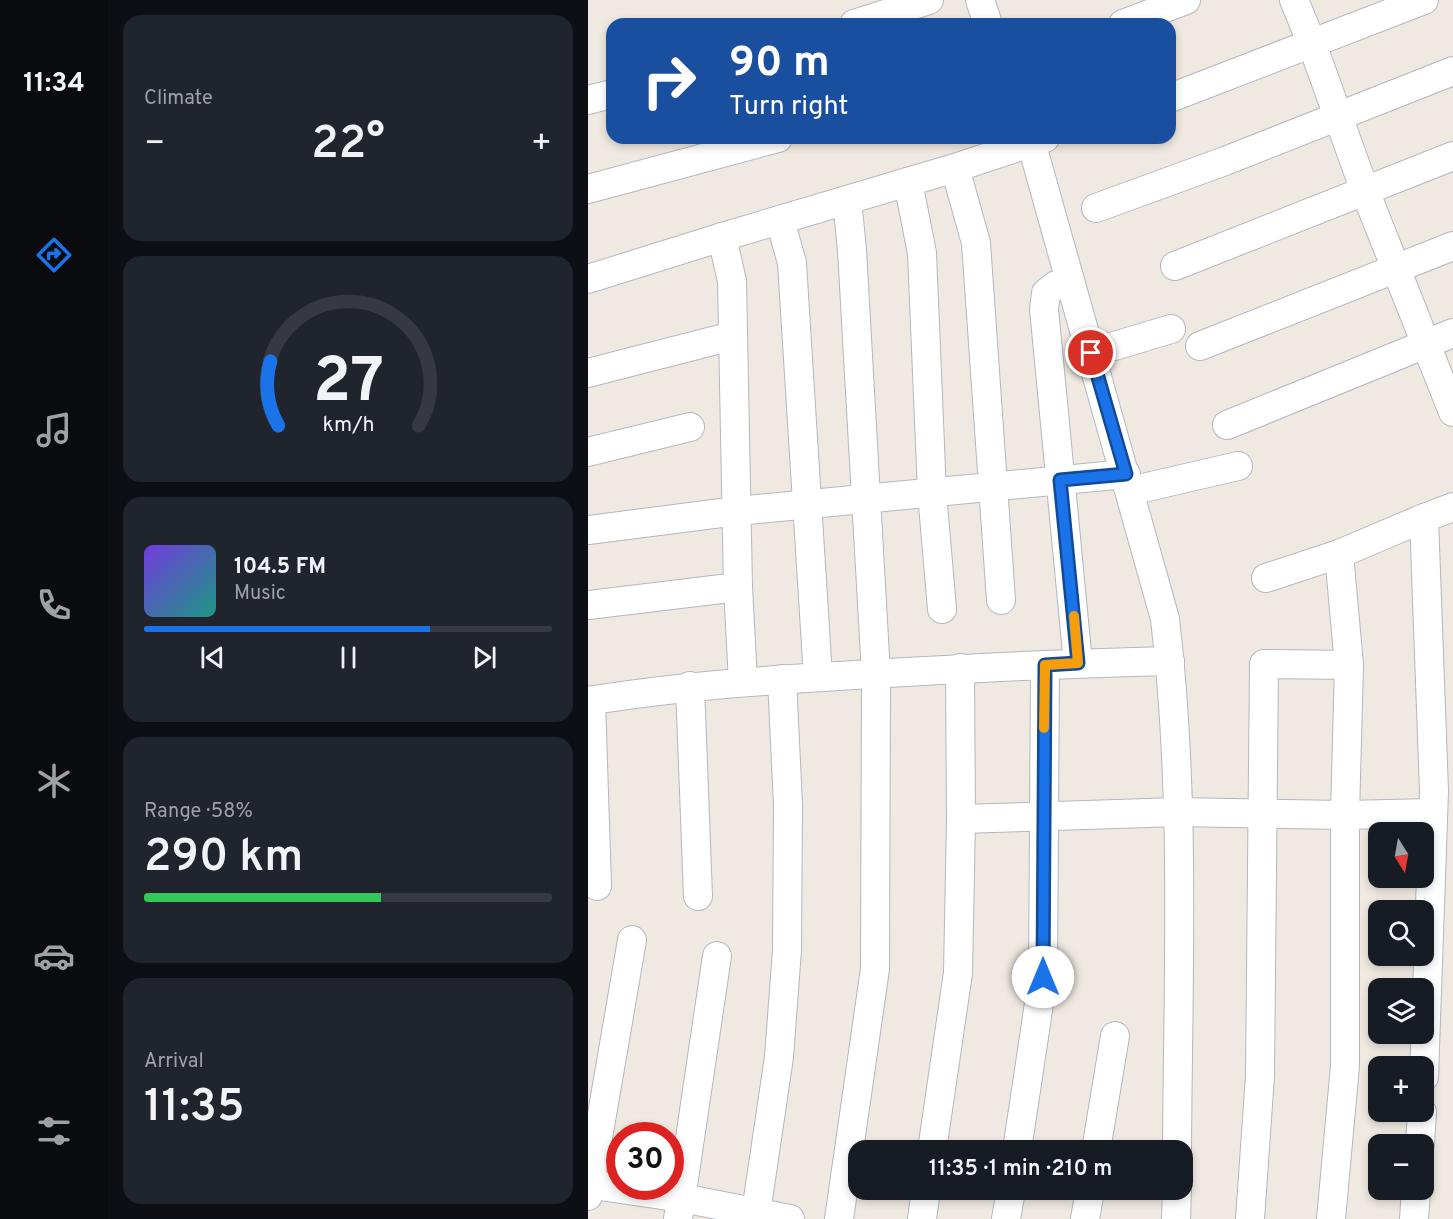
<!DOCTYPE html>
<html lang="en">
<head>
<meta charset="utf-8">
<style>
	body { margin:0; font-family:Overpass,sans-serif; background:#20242c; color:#f1f3f6; height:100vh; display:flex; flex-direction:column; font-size:22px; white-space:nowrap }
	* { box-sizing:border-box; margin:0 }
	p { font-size:20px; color:#9ea1a6 }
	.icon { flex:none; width:33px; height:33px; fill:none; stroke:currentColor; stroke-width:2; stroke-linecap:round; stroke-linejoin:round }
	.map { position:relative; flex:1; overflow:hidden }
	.drawer { display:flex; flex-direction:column; gap:15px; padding:15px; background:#0d0f14; width:480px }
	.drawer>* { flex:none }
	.guide { position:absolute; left:18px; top:18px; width:570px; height:126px; border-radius:18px; box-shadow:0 3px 9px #0003; background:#1a4fa0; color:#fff; overflow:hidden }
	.needle { width:39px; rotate:169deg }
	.tools { position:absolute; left:780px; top:822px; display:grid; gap:12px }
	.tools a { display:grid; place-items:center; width:66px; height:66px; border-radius:12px; background:#171b24; box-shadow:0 3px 9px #0003; font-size:30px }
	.speed { position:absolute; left:18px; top:1122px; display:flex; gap:12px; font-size:30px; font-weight:700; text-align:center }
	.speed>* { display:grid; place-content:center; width:78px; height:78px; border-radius:50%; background:#171b24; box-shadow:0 3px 9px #0003; line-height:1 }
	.speed .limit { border:9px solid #d22; background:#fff; color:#111 }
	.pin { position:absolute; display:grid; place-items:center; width:51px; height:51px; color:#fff; margin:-26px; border:3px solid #fff; border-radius:50%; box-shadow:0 2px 6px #0007 }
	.me { position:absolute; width:66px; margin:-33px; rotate:0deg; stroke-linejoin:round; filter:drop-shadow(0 0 4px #0008) }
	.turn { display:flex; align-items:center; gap:21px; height:126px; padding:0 24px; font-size:27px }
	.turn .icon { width:78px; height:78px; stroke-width:2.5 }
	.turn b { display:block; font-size:42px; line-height:51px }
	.big { font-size:45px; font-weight:600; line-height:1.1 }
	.drawer .card { flex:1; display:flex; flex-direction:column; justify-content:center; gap:9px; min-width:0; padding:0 21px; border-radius:18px; background:#20242c }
	.drawer .dial { align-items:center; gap:0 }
	.dial svg { height:156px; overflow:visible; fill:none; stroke:#363941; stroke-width:7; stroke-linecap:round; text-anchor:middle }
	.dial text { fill:#f1f3f6; stroke:none }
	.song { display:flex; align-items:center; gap:18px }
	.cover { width:72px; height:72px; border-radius:9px; background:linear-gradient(135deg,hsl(260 70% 55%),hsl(170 70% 35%)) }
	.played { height:6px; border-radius:3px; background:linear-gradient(90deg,#1a73e8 70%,#363941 70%) }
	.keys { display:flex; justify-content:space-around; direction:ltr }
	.heat { display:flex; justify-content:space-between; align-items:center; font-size:33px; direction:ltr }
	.charge { height:9px; border-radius:4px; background:linear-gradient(90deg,#34c759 58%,#363941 0) }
	.trip { position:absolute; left:260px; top:1140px; width:345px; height:60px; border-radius:18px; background:#171b24; box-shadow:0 3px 9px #0003; font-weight:600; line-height:60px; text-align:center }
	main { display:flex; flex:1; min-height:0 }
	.menu { display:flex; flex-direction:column; width:108px; justify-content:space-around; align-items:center; background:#090b0e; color:#9ea1a6 }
	.menu .icon { width:42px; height:42px }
	.menu .selected { color:#1a73e8 }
	.menu b { font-size:27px; color:#f1f3f6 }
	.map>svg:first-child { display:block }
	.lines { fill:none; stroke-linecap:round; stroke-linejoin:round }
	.minor-casing { stroke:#b4b7c1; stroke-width:30 }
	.minor { stroke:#fff; stroke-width:28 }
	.route-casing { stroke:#114b97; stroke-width:15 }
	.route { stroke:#1a73e8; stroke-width:10 }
	.slow { stroke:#f59e0b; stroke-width:10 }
</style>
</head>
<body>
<main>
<nav class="menu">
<b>11:34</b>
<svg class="icon selected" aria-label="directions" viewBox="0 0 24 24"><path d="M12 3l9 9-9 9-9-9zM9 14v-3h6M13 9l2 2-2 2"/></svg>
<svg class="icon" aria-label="music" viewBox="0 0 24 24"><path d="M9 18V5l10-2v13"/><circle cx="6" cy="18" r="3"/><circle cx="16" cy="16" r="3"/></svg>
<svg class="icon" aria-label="phone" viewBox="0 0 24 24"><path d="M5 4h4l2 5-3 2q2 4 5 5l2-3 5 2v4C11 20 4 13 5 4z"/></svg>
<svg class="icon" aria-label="climate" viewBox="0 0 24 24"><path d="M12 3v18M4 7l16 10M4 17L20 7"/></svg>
<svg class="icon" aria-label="car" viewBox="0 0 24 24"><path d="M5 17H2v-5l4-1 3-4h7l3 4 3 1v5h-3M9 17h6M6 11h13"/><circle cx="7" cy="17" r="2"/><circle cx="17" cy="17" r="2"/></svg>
<svg class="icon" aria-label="filters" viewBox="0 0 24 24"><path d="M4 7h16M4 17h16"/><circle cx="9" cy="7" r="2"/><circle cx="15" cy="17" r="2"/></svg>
</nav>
<section class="drawer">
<div class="card"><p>Climate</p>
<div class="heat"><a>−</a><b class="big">22°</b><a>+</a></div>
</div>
<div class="card dial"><svg viewBox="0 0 100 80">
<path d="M14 69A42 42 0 1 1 86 69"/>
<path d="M14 69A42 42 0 0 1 10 36" stroke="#1a73e8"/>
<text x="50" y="56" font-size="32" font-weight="700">27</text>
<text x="50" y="72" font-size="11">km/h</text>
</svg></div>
<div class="card">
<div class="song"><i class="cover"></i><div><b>104.5 FM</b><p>Music</p></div></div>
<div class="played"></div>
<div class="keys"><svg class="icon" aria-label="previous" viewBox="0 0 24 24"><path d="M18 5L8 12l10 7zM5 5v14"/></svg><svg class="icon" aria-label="pause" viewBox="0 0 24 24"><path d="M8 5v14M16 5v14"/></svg><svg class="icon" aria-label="next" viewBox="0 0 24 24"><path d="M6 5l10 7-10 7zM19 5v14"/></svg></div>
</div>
<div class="card"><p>Range · 58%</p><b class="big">290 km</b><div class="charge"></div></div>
<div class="card"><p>Arrival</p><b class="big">11:35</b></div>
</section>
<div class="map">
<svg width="865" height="1219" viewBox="0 0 865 1219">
	<rect width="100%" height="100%" fill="#efe9e1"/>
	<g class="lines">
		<g class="minor-casing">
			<g id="minor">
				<path d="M 392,0 L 400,24"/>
				<path d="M 706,0 L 724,44 L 777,191 L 865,412"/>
				<path d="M 266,24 L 341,0"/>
				<path d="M 535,24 L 598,0"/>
				<path d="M 582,98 L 836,0"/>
				<path d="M 0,100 L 24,94"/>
				<path d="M 442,138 L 577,619 C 598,795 590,974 589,1150"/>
				<path d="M 367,168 L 388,243 L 413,600"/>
				<path d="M 320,182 L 334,253 L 344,493 L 354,609"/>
				<path d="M 0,189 L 190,138"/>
				<path d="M 508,208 L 637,161 L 865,71"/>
				<path d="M 192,220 L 204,263 L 230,677"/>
				<path d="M 134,237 L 144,281 L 150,587 L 155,682"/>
				<path d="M 587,266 L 865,156"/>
				<path d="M 0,279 L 134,237 L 367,168 L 457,138"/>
				<path d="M 483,284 L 468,285 L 458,293 L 456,309 L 490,663"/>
				<path d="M 612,346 L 865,246"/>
				<path d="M 503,353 L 583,329"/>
				<path d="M 0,373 L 144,336"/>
				<path d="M 639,425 L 865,333"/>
				<path d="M 0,452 L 102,427"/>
				<path d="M 542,491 L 650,466"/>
				<path d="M 0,530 L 149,511 L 538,474"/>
				<path d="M 678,578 L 751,554 L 836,518 L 865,507"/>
				<path d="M 0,605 L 150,587"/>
				<path d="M 102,686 L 110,896"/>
				<path d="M 0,701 C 105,684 211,678 318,672 C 406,667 494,663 582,661"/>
				<path d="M 3,701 L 9,886"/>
				<path d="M 373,819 L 590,812 L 757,815 L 844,813"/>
				<path d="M 836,1077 L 846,791 L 836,518"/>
				<path d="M 832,1144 L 834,1112"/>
				<path d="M 344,1150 L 370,973 L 373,819 L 372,668"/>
				<path d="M 429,1150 L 455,977 L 457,665"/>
				<path d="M 508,1150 L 527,1036"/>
				<path d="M 0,1184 L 94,1198 L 202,1219"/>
				<path d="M 0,1196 L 44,940"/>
				<path d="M 90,1219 L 129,956"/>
				<path d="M 167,1219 L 191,1057 L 199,950 L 200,805 L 194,679"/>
				<path d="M 251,1219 L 287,969 L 288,674 L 264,250 L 259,200"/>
				<path d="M 334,1219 L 338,1190"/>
				<path d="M 418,1219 L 423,1190"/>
				<path d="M 497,1219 L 502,1190"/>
				<path d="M 588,1219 L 589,1190"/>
				<path d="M 662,1219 L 672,1076 L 676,664 L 761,665"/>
				<path d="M 743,1219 L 757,1066 L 757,815 L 761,665 L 751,554"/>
				<path d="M 826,1219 L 828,1190"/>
			</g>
		</g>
		<use href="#minor" class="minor"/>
	</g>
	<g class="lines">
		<g class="route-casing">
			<path id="route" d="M 455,977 L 457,665 L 490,663 L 472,480 L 538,474 L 503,353"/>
		</g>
		<use href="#route" class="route"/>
		<path class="slow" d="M 456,728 L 457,665 L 490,663 L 486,616"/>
	</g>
</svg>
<div class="tools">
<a><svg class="needle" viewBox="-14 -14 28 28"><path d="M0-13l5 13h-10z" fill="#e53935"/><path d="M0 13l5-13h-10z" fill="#9ea1a6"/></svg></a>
<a><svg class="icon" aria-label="search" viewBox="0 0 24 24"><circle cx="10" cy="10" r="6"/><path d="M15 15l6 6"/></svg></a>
<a><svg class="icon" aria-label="layers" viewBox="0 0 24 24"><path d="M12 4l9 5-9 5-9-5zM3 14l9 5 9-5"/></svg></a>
<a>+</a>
<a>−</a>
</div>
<div class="speed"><div class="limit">30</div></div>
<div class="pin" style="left:503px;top:353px;background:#d93025"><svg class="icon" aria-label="arrive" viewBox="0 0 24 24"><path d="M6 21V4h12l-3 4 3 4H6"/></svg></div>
<svg class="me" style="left:455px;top:977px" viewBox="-20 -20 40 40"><circle r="19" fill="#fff"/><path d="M0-13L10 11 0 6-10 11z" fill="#1a73e8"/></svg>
<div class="trip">11:35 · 1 min · 210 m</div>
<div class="guide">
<div class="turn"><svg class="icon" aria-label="right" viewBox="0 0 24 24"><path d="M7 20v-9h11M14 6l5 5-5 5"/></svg><div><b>90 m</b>Turn right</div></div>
</div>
</div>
</main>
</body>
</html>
